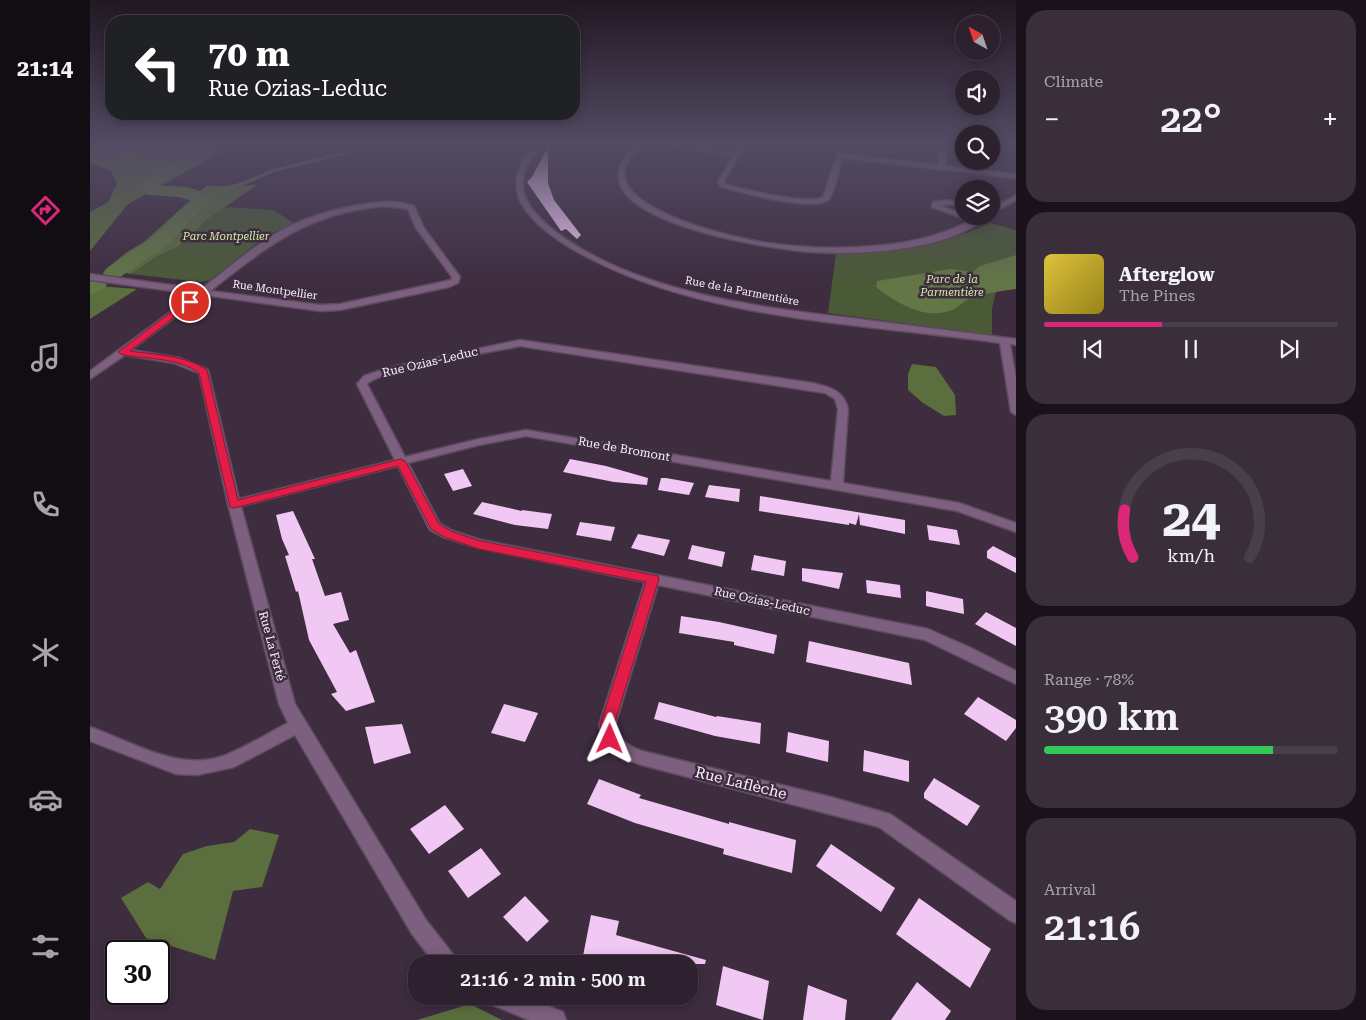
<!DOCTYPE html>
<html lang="en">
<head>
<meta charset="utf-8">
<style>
	body { margin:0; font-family:"Roboto Serif",serif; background:#3a2e3b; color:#f1f3f6; height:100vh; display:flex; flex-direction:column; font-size:19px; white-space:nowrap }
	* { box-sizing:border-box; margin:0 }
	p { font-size:16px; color:#a7a3aa }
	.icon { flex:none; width:28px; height:28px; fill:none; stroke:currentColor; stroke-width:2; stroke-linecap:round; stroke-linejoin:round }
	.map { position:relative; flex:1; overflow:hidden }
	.panel { display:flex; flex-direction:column; gap:10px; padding:10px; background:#19121a; width:350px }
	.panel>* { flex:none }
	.top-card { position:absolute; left:15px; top:15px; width:475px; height:105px; border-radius:20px; box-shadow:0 2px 12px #0003,0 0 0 1px #493e4b; background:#202124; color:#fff; overflow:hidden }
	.needle { width:32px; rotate:320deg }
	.fabs { position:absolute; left:865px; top:15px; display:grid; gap:10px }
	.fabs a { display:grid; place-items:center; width:45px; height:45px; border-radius:50%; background:#2e212f; box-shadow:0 2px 12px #0003,0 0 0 1px #493e4b; font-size:25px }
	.speed { position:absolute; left:15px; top:940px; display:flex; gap:10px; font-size:25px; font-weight:700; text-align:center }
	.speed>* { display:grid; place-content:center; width:65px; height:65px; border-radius:50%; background:#2e212f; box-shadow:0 2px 12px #0003,0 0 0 1px #493e4b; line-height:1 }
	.speed .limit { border:2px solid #111; border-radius:8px; background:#fff; color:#111 }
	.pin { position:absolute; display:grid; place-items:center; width:42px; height:42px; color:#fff; margin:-21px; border:2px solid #fff; border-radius:50%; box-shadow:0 1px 5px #0007 }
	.me { position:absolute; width:55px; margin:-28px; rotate:1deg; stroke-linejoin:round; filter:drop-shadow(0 0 4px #0008) }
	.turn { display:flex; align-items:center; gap:18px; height:105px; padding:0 20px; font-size:22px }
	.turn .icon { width:65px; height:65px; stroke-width:2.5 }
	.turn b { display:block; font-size:35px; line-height:42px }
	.big { font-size:38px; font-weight:600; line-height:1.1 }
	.panel .widget { flex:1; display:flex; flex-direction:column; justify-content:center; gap:8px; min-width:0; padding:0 18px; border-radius:20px; background:#3a2e3b }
	.panel .dial { align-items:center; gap:0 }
	.dial svg { height:130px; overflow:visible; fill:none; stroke:#493e4b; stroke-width:7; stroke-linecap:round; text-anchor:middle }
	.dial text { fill:#f1f3f6; stroke:none }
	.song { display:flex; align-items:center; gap:15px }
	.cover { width:60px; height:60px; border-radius:8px; background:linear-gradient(135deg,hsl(50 70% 55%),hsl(50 70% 35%)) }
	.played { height:5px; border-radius:2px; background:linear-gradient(90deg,#db2777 40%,#493e4b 40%) }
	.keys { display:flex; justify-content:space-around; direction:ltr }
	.heat { display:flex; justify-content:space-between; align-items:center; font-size:28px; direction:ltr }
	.charge { height:8px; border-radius:4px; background:linear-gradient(90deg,#34c759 78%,#493e4b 0) }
	.trip { position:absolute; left:318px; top:955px; width:290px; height:50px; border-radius:20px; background:#2e212f; box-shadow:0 2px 12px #0003,0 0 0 1px #493e4b; font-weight:600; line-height:50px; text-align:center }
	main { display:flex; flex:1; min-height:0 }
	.tab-bar { display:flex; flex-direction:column; width:90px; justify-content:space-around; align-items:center; background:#120d13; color:#a7a3aa }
	.tab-bar .icon { width:35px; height:35px }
	.tab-bar .current { color:#db2777 }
	.tab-bar b { font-size:22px; color:#f1f3f6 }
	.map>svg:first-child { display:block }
	.green { fill:#4b5a36 }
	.forest { fill:#5b6e3d }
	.water { fill:#637746 }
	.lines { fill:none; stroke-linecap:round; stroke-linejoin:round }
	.stream { stroke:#637746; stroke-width:3 }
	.river { fill:#637746; fill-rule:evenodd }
	.building { fill:#f1c7f4 }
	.minor-casing { stroke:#5c4b5d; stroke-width:3 }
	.minor { fill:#7d5f7f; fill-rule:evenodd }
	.route { fill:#e11d48; stroke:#92132f }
	.labels { text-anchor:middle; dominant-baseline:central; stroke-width:5; stroke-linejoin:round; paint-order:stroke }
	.far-park-label { font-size:11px; font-style:italic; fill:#d0f0a3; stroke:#3e2c3f }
	.far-street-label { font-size:11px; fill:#fcf0fd; stroke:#3e2c3f }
	.street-label { font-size:12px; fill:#fcf0fd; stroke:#3e2c3f }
	.near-street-label { font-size:15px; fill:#fcf0fd; stroke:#3e2c3f }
</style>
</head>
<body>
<main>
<nav class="tab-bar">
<b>21:14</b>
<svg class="icon current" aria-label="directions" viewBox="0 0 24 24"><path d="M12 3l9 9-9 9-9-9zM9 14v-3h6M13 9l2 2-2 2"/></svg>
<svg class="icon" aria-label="music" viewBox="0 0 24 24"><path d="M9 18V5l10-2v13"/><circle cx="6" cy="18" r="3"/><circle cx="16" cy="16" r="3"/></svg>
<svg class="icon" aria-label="phone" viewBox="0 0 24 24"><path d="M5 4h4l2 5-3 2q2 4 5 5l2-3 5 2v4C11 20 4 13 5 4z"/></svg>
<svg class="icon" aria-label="climate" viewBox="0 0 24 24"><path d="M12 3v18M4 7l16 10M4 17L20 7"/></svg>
<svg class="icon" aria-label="car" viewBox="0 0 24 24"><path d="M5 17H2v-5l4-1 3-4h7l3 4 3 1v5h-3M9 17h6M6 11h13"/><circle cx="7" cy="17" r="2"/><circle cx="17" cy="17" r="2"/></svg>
<svg class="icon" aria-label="filters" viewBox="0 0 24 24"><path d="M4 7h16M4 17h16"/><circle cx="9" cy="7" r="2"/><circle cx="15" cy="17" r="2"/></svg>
</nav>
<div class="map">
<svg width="926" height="1020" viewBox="0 0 926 1020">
	<rect width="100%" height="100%" fill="#3e2c3f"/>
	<g class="green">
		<path d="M 135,207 L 184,210 L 203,223 L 176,236 L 120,280 L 110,282 L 41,274 L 66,257 L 88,247 L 119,218 Z"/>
		<path d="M 900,223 L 926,230 L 926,289 L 907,286 L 902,309 L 902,335 L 738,313 L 746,254 C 807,253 844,249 900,223 Z"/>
	</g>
	<g class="forest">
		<path d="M 0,145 L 140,145 L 133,151 L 38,204 L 0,251 L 0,212 L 18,202 L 27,184 L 21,171 L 0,163 Z"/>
		<path d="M 167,185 L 119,218 L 88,247 L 66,257 L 41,274 L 16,269 L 37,252 L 54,242 L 116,186 Z"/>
		<path d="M 9,286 L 47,289 L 0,319 L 0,291 Z"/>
		<path d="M 822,364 L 846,367 L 865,395 L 866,415 L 854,416 L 833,403 L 818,390 L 818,374 Z"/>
		<path d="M 160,829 L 189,835 L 172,887 L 143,891 L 125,960 L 56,938 L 31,898 L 58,882 L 70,889 L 93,854 L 117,846 L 144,842 Z"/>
		<path d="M 380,1004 L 412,1020 L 327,1020 Z"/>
	</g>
	<path class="water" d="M 926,255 L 926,289 C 911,291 895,293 880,298 C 874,301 870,306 864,309 C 838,322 806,303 786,287 L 787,281 L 860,269 L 883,272 L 890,266 Z"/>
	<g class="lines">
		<path class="stream" d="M 109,197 L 157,182 L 185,170 L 251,154 L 273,145"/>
		<g class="river">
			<path d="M 27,145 L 41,145 L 38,152 L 49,157 L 87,164 L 89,167 L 83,175 L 70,183 L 69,186 C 86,186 111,185 122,201 L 100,220 L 80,243 L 30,277 L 23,279 L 16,277 L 13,273 L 16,269 L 66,235 L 88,212 L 102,201 L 89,197 L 57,195 L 52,187 C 55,177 60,175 69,170 C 55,168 31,167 21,154 Z"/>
			<path d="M 7,279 L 14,281 L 17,285 L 14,289 L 0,295 L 0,281 Z"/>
		</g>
	</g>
	<g class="building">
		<path d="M 458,147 L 458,183 L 464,200 L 491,235 L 487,239 L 476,229 L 471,231 L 437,182 L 442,177 Z"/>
		<path d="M 480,459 L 516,466 L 558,478 L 557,485 L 524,482 L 473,472 Z"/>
		<path d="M 373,469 L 382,486 L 363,491 L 354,474 Z"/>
		<path d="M 571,478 L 576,478 L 604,483 L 599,495 L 568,490 Z"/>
		<path d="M 619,485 L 650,489 L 649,502 L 615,497 Z"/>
		<path d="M 670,496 L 815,520 L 815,534 L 770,525 L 769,514 L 766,525 L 759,523 L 759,525 L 669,511 Z"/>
		<path d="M 392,502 L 432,511 L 432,510 L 462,514 L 458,529 L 425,525 L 383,514 Z"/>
		<path d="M 203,511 L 225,559 L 222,559 L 235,596 L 251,592 L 259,620 L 243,624 L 260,653 L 266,650 L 285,702 L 256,711 L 241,694 L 247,692 L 219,640 L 208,591 L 206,592 L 195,556 L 199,555 L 192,539 L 186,515 Z"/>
		<path d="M 490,522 L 525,527 L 521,541 L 486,535 Z"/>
		<path d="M 837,525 L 867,530 L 870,545 L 839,540 Z"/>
		<path d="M 548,534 L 580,540 L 574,556 L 541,548 Z"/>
		<path d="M 602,545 L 635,552 L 632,567 L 598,559 Z"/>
		<path d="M 903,546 L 926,558 L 926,573 L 897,558 L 897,551 Z"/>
		<path d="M 664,555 L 696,561 L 694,576 L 661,570 Z"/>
		<path d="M 712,568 L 753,573 L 749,589 L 712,581 Z"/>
		<path d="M 776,580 L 810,585 L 811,598 L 777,593 Z"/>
		<path d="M 836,591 L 873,599 L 874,614 L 836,606 Z"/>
		<path d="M 896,612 L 926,628 L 926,646 L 885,624 Z"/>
		<path d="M 591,616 L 629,622 L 687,635 L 684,654 L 644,645 L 644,642 L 589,633 Z"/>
		<path d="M 719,641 L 819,663 L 822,685 L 716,662 Z"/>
		<path d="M 888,697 L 926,720 L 926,728 L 916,741 L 874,714 Z"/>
		<path d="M 569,702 L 626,717 L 627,716 L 671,723 L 670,744 L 625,736 L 564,719 Z"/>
		<path d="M 414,704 L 448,713 L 435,742 L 401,733 Z"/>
		<path d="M 312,724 L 321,753 L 284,764 L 275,727 Z"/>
		<path d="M 698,732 L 739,741 L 738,762 L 696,752 Z"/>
		<path d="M 774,750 L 819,761 L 819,782 L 773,771 Z"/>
		<path d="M 844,778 L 890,806 L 877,826 L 834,798 L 834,793 Z"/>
		<path d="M 509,779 L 551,795 L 549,798 L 639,824 L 639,822 L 706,840 L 702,873 L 633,854 L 634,849 L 545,823 L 497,804 Z"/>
		<path d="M 355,805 L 374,829 L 339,854 L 320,829 Z"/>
		<path d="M 741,844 L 805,888 L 791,912 L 726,866 Z"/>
		<path d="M 391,848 L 411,874 L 378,898 L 358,871 Z"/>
		<path d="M 435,896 L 459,921 L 437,942 L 413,917 Z"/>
		<path d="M 829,898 L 901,949 L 880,988 L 806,934 Z"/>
		<path d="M 501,915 L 529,921 L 526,935 L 616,960 L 615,964 L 502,964 L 492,961 Z"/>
		<path d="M 633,966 L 679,981 L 673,1020 L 626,1005 Z"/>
		<path d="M 827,982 L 861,1011 L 855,1020 L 801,1020 Z"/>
		<path d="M 718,985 L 757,1000 L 755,1020 L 713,1020 Z"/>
	</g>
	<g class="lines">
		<g class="minor-casing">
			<g id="minor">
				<path d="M 445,145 L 451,145 C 423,178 428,201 461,228 C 539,291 665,307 761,318 C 816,325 871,332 926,339 L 926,345 L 920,344 L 926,379 L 926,415 L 921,412 L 910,343 C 778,324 621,321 501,259 C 477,247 454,233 437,212 C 419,189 425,165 445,145 Z"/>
				<path d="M 546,145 L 553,145 C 546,152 537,159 535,169 C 526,212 649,239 678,243 C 708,247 739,249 769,247 C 809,245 844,239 880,221 L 842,207 L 843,202 L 857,200 L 874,203 L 874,207 L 857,204 L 850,206 L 874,214 L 874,216 L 885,218 L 898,216 C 858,251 773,255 722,252 C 682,250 466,217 546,145 Z"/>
				<path d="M 568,145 L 587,145 L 646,151 L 650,145 L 656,145 L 634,181 L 635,184 C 652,189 719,205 733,197 L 750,145 L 756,145 L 753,154 L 849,165 L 850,145 L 856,145 L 855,166 L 926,174 L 926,178 L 752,158 C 749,168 745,191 739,199 C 728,213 646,192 630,186 L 628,181 L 644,155 Z"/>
				<path d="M 926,195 L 926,200 L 901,214 L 901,209 Z"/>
				<path d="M 293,202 L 308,202 L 324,206 L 334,228 L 370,277 L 368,283 L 359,287 L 250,310 L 230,311 L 114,295 L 41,350 L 89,358 L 118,370 L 149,499 L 305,460 L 267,384 L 274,376 L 297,368 L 430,340 L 722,383 C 739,387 754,390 758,409 L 753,483 L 869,503 L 926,523 L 926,532 L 867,511 L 436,436 L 389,445 L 318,463 L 350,524 L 363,531 L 391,540 L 838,629 L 881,648 L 926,671 L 926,684 L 835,640 L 568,585 L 525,725 C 529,740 538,746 552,751 L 741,797 L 800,814 L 926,901 L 926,923 L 919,920 L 789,827 L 552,765 C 528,757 515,752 509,725 L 555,582 L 389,548 L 353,537 L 340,530 L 308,466 L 151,506 L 205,704 L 336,920 L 365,957 L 368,964 L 345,964 L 322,934 L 205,735 L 144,767 L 107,775 L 86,774 L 0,741 L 0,727 C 43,742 90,773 136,755 C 158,746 178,733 198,723 L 189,704 L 138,504 L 109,373 L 84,363 L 35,355 L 0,379 L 0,371 L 105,294 L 0,280 L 0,274 L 111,289 C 138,269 164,245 194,229 C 225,213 259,205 293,202 ZM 293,206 L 318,209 L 326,228 L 362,277 L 361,280 L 250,304 L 230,305 L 120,291 C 179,245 216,214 293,206 ZM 430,346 L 735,393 L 745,399 L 748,409 L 741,481 L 436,430 L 389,439 L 315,457 L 277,384 C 292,369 403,352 430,346 Z"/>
				<path d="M 395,996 L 432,996 L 473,1012 L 476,1020 L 439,1020 L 398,1003 Z"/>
			</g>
		</g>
		<use href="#minor" class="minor"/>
	</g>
	<linearGradient id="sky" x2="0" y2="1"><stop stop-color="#221823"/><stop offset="0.5" stop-color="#524b63"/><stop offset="1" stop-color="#524b63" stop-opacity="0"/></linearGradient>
	<rect width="926" height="288" fill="url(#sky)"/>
	<path class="route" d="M 97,300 L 104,302 L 40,351 C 66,355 95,355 117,370 L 148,500 L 311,459 L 316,462 L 349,524 L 363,532 L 391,541 L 568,576 L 569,579 L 524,725 L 527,739 L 525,744 L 520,746 L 515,744 L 510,725 L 556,582 L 389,549 L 354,537 L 341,529 L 308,466 L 144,508 L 140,507 L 109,373 C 89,358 57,359 33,355 L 28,352 Z"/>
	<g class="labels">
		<g class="far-park-label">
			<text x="136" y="236">Parc Montpellier</text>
			<text x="862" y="279">Parc de la<tspan x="862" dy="13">Parmentière</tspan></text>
		</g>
		<g class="far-street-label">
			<text transform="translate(185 290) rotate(8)">Rue Montpellier</text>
			<text transform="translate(652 291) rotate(11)">Rue de la Parmentière</text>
		</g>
		<g class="street-label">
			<text transform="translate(340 362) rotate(-13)">Rue Ozias-Leduc</text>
			<text transform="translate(534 449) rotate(10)">Rue de Bromont</text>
			<text transform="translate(672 601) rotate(12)">Rue Ozias-Leduc</text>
			<text transform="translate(182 646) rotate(75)">Rue La Ferté</text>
		</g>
		<g class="near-street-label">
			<text transform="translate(651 783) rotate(14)">Rue Laflèche</text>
		</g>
	</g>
</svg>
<div class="fabs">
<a><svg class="needle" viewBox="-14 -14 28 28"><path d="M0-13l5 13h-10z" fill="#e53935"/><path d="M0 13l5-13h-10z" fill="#a7a3aa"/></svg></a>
<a><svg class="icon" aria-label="sound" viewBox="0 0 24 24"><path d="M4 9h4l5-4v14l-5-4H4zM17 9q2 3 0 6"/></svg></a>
<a><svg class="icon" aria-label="search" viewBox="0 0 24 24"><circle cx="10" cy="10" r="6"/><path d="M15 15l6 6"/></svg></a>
<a><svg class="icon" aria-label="layers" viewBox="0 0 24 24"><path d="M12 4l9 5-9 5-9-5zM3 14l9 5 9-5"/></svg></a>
</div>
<div class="speed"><div class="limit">30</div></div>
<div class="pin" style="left:100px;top:302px;background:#d93025"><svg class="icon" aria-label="arrive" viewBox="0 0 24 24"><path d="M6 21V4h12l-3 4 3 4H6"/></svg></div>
<svg class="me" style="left:520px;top:739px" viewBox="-20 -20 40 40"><path d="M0-17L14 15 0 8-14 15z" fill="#e11d48" stroke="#fff" stroke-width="4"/></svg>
<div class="trip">21:16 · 2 min · 500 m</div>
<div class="top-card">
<div class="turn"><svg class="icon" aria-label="left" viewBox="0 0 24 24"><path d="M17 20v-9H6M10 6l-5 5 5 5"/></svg><div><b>70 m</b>Rue Ozias-Leduc</div></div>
</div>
</div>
<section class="panel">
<div class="widget"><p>Climate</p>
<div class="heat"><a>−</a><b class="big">22°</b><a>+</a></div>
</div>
<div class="widget">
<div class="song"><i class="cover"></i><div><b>Afterglow</b><p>The Pines</p></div></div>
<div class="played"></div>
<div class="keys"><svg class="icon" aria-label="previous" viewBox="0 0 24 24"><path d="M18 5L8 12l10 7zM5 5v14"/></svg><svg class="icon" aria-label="pause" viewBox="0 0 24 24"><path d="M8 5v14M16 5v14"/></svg><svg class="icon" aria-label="next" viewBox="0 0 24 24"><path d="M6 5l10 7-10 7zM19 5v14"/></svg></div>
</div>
<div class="widget dial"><svg viewBox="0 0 100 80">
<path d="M14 69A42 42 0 1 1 86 69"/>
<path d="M14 69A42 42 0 0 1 9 40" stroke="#db2777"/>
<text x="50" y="56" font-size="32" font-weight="700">24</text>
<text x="50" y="72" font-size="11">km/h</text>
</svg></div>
<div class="widget"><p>Range · 78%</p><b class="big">390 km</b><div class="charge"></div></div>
<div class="widget"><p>Arrival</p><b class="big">21:16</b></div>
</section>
</main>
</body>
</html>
